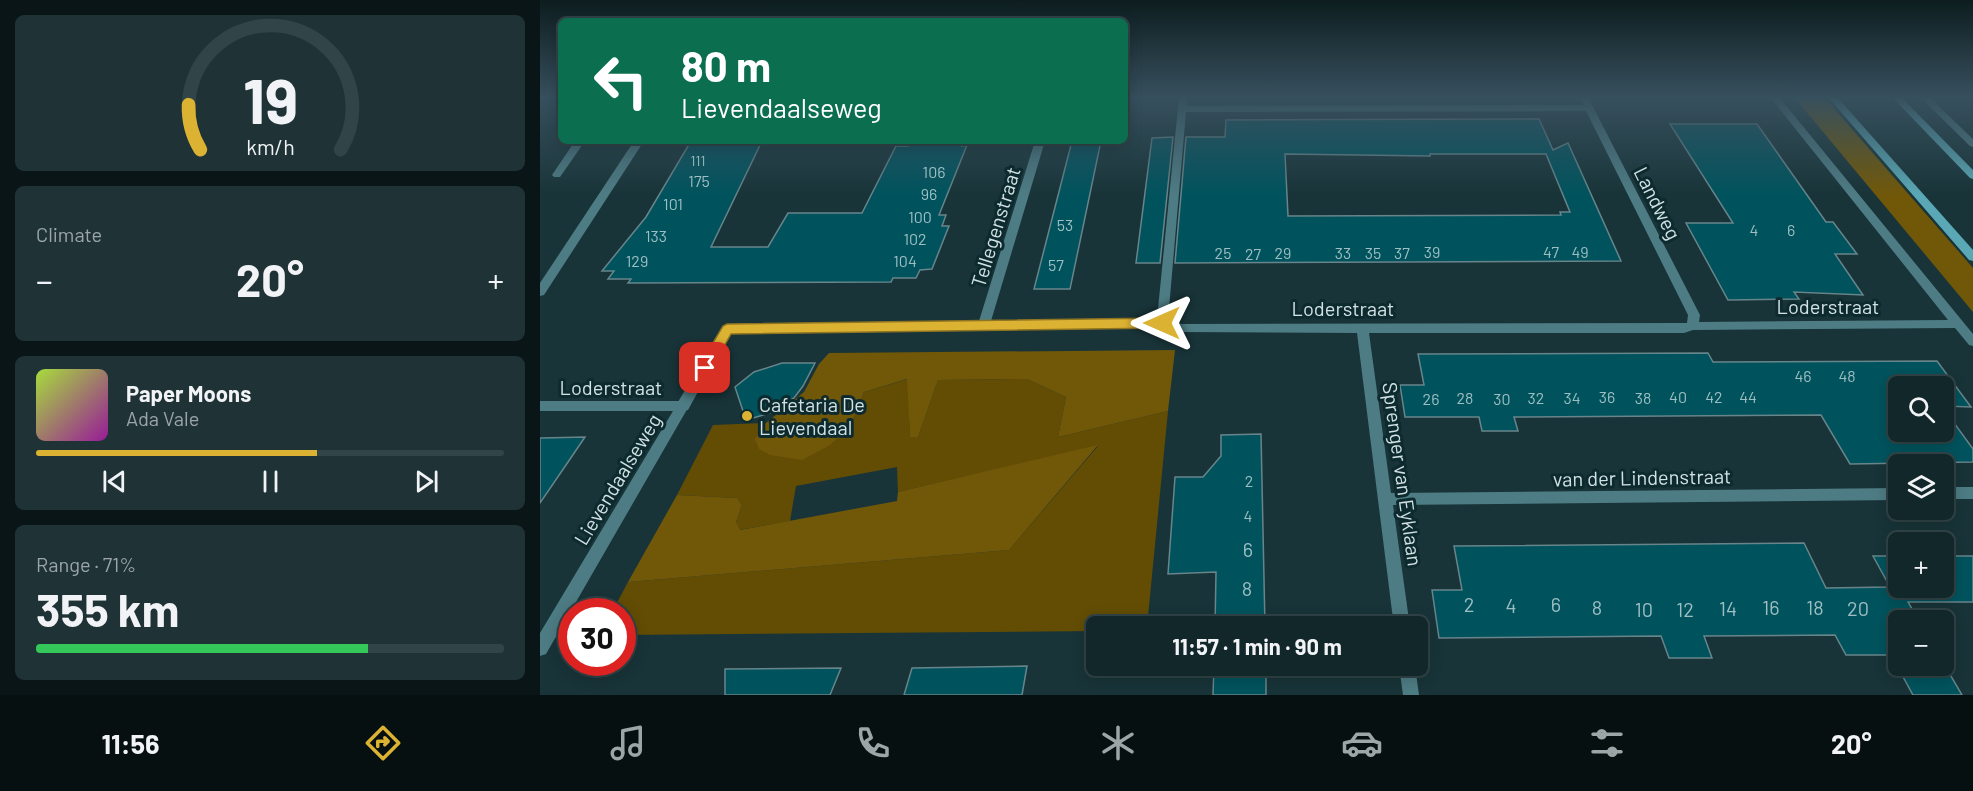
<!DOCTYPE html>
<html lang="en">
<head>
<meta charset="utf-8">
<style>
	body { margin:0; font-family:Barlow,sans-serif; background:#1f3336; color:#f1f3f6; height:100vh; display:flex; flex-direction:column; font-size:22px; white-space:nowrap }
	* { box-sizing:border-box; margin:0 }
	p { font-size:20px; color:#9ca5a8 }
	.icon { flex:none; width:33px; height:33px; fill:none; stroke:currentColor; stroke-width:2; stroke-linecap:round; stroke-linejoin:round }
	.map { position:relative; flex:1; overflow:hidden }
	.drawer { display:flex; flex-direction:column; gap:15px; padding:15px; background:#0a1517; width:540px }
	.drawer>* { flex:none }
	.banner { position:absolute; left:18px; top:18px; width:570px; height:126px; border-radius:9px; box-shadow:0 3px 15px #0003,0 0 0 2px #314447; background:#0b6e4f; color:#fff; overflow:hidden }
	.buttons { position:absolute; left:1348px; top:376px; display:grid; gap:12px }
	.buttons a { display:grid; place-items:center; width:66px; height:66px; border-radius:9px; background:#12272a; box-shadow:0 3px 15px #0003,0 0 0 2px #314447; font-size:30px }
	.speed { position:absolute; left:18px; top:598px; display:flex; gap:12px; font-size:30px; font-weight:700; text-align:center }
	.speed>* { display:grid; place-content:center; width:78px; height:78px; border-radius:50%; background:#12272a; box-shadow:0 3px 15px #0003,0 0 0 2px #314447; line-height:1 }
	.speed .limit { border:9px solid #d22; background:#fff; color:#111 }
	.pin { position:absolute; display:grid; place-items:center; width:51px; height:51px; color:#fff; margin:-26px; border-radius:12px; box-shadow:0 3px 9px #0006 }
	.me { position:absolute; width:66px; margin:-33px; rotate:270deg; stroke-linejoin:round; filter:drop-shadow(0 0 4px #0008) }
	.turn { display:flex; align-items:center; gap:21px; height:126px; padding:0 24px; font-size:27px }
	.turn .icon { width:78px; height:78px; stroke-width:2.5 }
	.turn b { display:block; font-size:42px; line-height:51px }
	.big { font-size:45px; font-weight:700; line-height:1.1 }
	.drawer .tile { flex:1; display:flex; flex-direction:column; justify-content:center; gap:9px; min-width:0; padding:0 21px; border-radius:9px; background:#1f3336 }
	.drawer .dial { align-items:center; gap:0 }
	.dial svg { height:156px; overflow:visible; fill:none; stroke:#314447; stroke-width:7; stroke-linecap:round; text-anchor:middle }
	.dial text { fill:#f1f3f6; stroke:none }
	.song { display:flex; align-items:center; gap:18px }
	.cover { width:72px; height:72px; border-radius:9px; background:linear-gradient(135deg,hsl(80 70% 55%),hsl(300 70% 35%)) }
	.played { height:6px; border-radius:3px; background:linear-gradient(90deg,#dcb233 60%,#314447 60%) }
	.keys { display:flex; justify-content:space-around; direction:ltr }
	.heat { display:flex; justify-content:space-between; align-items:center; font-size:33px; direction:ltr }
	.charge { height:9px; border-radius:4px; background:linear-gradient(90deg,#34c759 71%,#314447 0) }
	.trip { position:absolute; left:546px; top:616px; width:342px; height:60px; border-radius:9px; background:#12272a; box-shadow:0 3px 15px #0003,0 0 0 2px #314447; font-weight:700; line-height:60px; text-align:center }
	.dock { display:flex; height:96px; justify-content:space-around; align-items:center; background:#071011; color:#9ca5a8 }
	.dock .icon { width:42px; height:42px }
	.dock .on { color:#dcb233 }
	.dock b { font-size:27px; color:#f1f3f6 }
	main { display:flex; flex:1; min-height:0 }
	.map>svg:first-child { display:block }
	.green { fill:#634d04 }
	.forest { fill:#715809 }
	.building { fill:#00535d; stroke:#67858b; stroke-width:1.5; fill-rule:evenodd }
	.lines { fill:none; stroke-linecap:round; stroke-linejoin:round }
	.minor { fill:#4e7c84; fill-rule:evenodd }
	.tertiary { fill:#4e7c84; fill-rule:evenodd }
	.secondary { fill:#5aa8b5; fill-rule:evenodd }
	.route { fill:#dcb233; stroke:#8f7421; stroke-width:1.5 }
	.poi-dot { fill:#dcb233; stroke:#0d2a2e; stroke-width:2 }
	.labels { text-anchor:middle; dominant-baseline:central; stroke-width:6; stroke-linejoin:round; paint-order:stroke }
	.far-number-label { font-size:14px; fill:#9dbec2 }
	.number-label { font-size:16px; fill:#9dbec2 }
	.street-label { font-size:20px; fill:#d1e1e4; stroke:#0d2a2e }
	.poi-label { font-size:20px; fill:#d1e1e4; stroke:#0d2a2e; text-anchor:start }
	.near-number-label { font-size:20px; fill:#9dbec2 }
</style>
</head>
<body>
<main>
<section class="drawer">
<div class="tile dial"><svg viewBox="0 0 100 80">
<path d="M14 69A42 42 0 1 1 86 69"/>
<path d="M14 69A42 42 0 0 1 8 46" stroke="#dcb233"/>
<text x="50" y="56" font-size="32" font-weight="700">19</text>
<text x="50" y="72" font-size="11">km/h</text>
</svg></div>
<div class="tile"><p>Climate</p>
<div class="heat"><a>−</a><b class="big">20°</b><a>+</a></div>
</div>
<div class="tile">
<div class="song"><i class="cover"></i><div><b>Paper Moons</b><p>Ada Vale</p></div></div>
<div class="played"></div>
<div class="keys"><svg class="icon" aria-label="previous" viewBox="0 0 24 24"><path d="M18 5L8 12l10 7zM5 5v14"/></svg><svg class="icon" aria-label="pause" viewBox="0 0 24 24"><path d="M8 5v14M16 5v14"/></svg><svg class="icon" aria-label="next" viewBox="0 0 24 24"><path d="M6 5l10 7-10 7zM19 5v14"/></svg></div>
</div>
<div class="tile"><p>Range · 71%</p><b class="big">355 km</b><div class="charge"></div></div>
</section>
<div class="map">
<svg width="1433" height="695" viewBox="0 0 1433 695">
	<rect width="100%" height="100%" fill="#183438"/>
	<path class="green" d="M 368,379 L 370,437 L 378,437 L 398,380 L 487,379 L 526,397 L 518,437 L 628,411 L 607,627 L 556,627 L 556,631 L 83,635 L 82,612 L 72,612 L 88,582 L 469,550 L 558,446 L 358,492 L 357,467 L 256,486 L 250,521 L 199,530 L 196,522 L 202,505 L 197,498 L 137,495 L 173,425 L 226,423 L 216,439 L 311,425 L 324,392 Z"/>
	<g class="forest">
		<path d="M 1254,97 L 1284,97 L 1433,268 L 1433,312 Z"/>
		<path d="M 635,350 L 628,411 L 518,437 L 526,397 L 487,379 L 398,380 L 378,437 L 370,437 L 367,379 L 324,392 L 311,425 L 290,445 L 262,460 L 230,455 L 219,449 L 215,439 L 226,423 L 264,392 L 279,364 L 289,353 Z"/>
		<path d="M 558,445 L 469,550 L 88,582 L 137,495 L 197,498 L 202,505 L 196,522 L 200,530 L 357,501 L 358,492 Z"/>
	</g>
	<g class="building">
		<path d="M 999,119 L 1013,150 L 1028,143 L 1081,261 L 635,263 L 646,137 L 685,137 L 686,120 ZM 745,154 L 890,156 L 890,154 L 1006,154 L 1030,212 L 1020,212 L 1021,215 L 748,216 Z"/>
		<path d="M 1130,124 L 1217,124 L 1286,222 L 1293,222 L 1317,254 L 1295,254 L 1323,295 L 1254,292 L 1259,299 L 1188,300 L 1146,223 L 1193,223 Z"/>
		<path d="M 633,137 L 620,263 L 596,263 L 612,138 Z"/>
		<path d="M 151,141 L 222,141 L 171,247 L 228,247 L 248,213 L 322,213 L 356,146 L 368,146 L 370,141 L 424,141 L 422,146 L 427,145 L 399,215 L 406,215 L 402,226 L 409,226 L 392,269 L 380,270 L 376,278 L 353,278 L 351,282 L 88,283 L 91,279 L 68,279 L 74,271 L 62,271 L 106,217 Z"/>
		<path d="M 532,141 L 561,141 L 530,289 L 494,289 Z"/>
		<path d="M 1168,353 L 1173,362 L 1397,361 L 1431,407 L 1404,406 L 1404,387 L 1359,387 L 1359,432 L 1404,432 L 1404,409 L 1433,449 L 1433,462 L 1310,464 L 1281,415 L 974,417 L 978,431 L 942,431 L 939,417 L 865,417 L 860,385 L 884,385 L 878,354 Z"/>
		<path d="M 242,363 L 275,363 L 263,386 L 254,398 L 230,413 L 206,420 L 195,387 L 214,372 Z"/>
		<path d="M 721,434 L 725,627 L 675,627 L 676,572 L 628,574 L 635,477 L 663,477 L 681,456 L 681,435 Z"/>
		<path d="M 45,437 L 26,465 L 0,503 L 0,438 Z"/>
		<path d="M 1264,543 L 1286,588 L 1350,587 L 1333,556 L 1359,556 L 1359,588 L 1404,588 L 1404,556 L 1433,556 L 1433,602 L 1368,602 L 1379,621 L 1359,621 L 1359,666 L 1404,666 L 1404,664 L 1422,695 L 1373,695 L 1351,655 L 1306,655 L 1295,635 L 1164,636 L 1172,658 L 1129,658 L 1121,636 L 899,638 L 892,590 L 922,590 L 914,546 Z"/>
		<path d="M 487,666 L 482,695 L 364,695 L 372,668 Z"/>
		<path d="M 674,666 L 726,666 L 726,695 L 673,695 Z"/>
		<path d="M 301,668 L 290,695 L 185,695 L 185,669 Z"/>
	</g>
	<g class="lines">
		<g class="minor">
			<path d="M 639,97 L 647,97 L 647,106 L 1044,105 L 1040,97 L 1048,97 L 1160,315 L 1159,322 L 1408,320 L 1230,97 L 1239,97 L 1433,334 L 1433,346 L 1429,345 L 1415,328 L 1153,330 L 1144,333 L 829,333 L 851,493 L 1359,488 L 1359,500 L 853,505 L 870,627 L 854,627 L 817,333 L 642,332 L 622,327 L 190,333 L 148,410 L 143,411 L 138,410 L 137,406 L 138,402 L 183,326 L 187,325 L 439,321 L 495,141 L 505,141 L 451,321 L 617,319 ZM 1046,111 L 1148,315 L 1147,323 L 642,324 L 628,320 L 646,112 Z"/>
			<path d="M 1380,97 L 1389,97 L 1433,139 L 1433,147 L 1430,146 Z"/>
			<path d="M 35,141 L 45,141 L 20,177 L 14,177 L 12,175 Z"/>
			<rect x="1404" y="487" width="29" height="12"/>
			<path d="M 859,666 L 875,666 L 879,695 L 863,695 Z"/>
		</g>
		<g class="tertiary">
			<path d="M 94,141 L 104,141 L 4,295 L 0,296 L 0,283 Z"/>
			<path d="M 0,401 L 143,401 L 148,402 L 149,406 L 6,654 L 0,656 L 0,633 L 133,411 L 0,411 Z"/>
		</g>
		<g class="secondary">
			<path d="M 1288,97 L 1297,97 L 1433,250 L 1433,261 L 1429,260 Z"/>
			<path d="M 1352,97 L 1361,97 L 1433,170 L 1433,179 L 1430,178 Z"/>
		</g>
	</g>
	<linearGradient id="sky" x2="0" y2="1"><stop stop-color="#0d1d1f"/><stop offset="0.5" stop-color="#37505e"/><stop offset="1" stop-color="#37505e" stop-opacity="0"/></linearGradient>
	<rect width="1433" height="195" fill="url(#sky)"/>
	<path class="route" d="M 622,318 L 628,323 L 622,328 L 191,334 L 170,371 L 165,373 L 158,368 L 183,326 L 187,324 Z"/>
	<circle class="poi-dot" cx="207" cy="416" r="6"/>
	<g class="labels">
		<g class="far-number-label">
			<text x="158" y="160">111</text>
		</g>
		<g class="number-label">
			<text x="394" y="171">106</text>
			<text x="159" y="180">175</text>
			<text x="389" y="193">96</text>
			<text x="133" y="203">101</text>
			<text x="380" y="216">100</text>
			<text x="525" y="224">53</text>
			<text x="1214" y="229">4</text>
			<text x="1251" y="229">6</text>
			<text x="116" y="235">133</text>
			<text x="375" y="238">102</text>
			<text x="892" y="251">39</text>
			<text x="1011" y="251">47</text>
			<text x="1040" y="251">49</text>
			<text x="683" y="252">25</text>
			<text x="743" y="252">29</text>
			<text x="803" y="252">33</text>
			<text x="833" y="252">35</text>
			<text x="862" y="252">37</text>
			<text x="713" y="253">27</text>
			<text x="97" y="260">129</text>
			<text x="365" y="260">104</text>
			<text x="516" y="264">57</text>
			<text x="1263" y="375">46</text>
			<text x="1307" y="375">48</text>
			<text x="1067" y="396">36</text>
			<text x="1138" y="396">40</text>
			<text x="1174" y="396">42</text>
			<text x="1208" y="396">44</text>
			<text x="925" y="397">28</text>
			<text x="996" y="397">32</text>
			<text x="1032" y="397">34</text>
			<text x="1103" y="397">38</text>
			<text x="891" y="398">26</text>
			<text x="962" y="398">30</text>
			<text x="709" y="480">2</text>
			<text x="708" y="515">4</text>
		</g>
		<g class="street-label">
			<text transform="translate(1118 203) rotate(63)">Landweg</text>
			<text transform="translate(455 227) rotate(-73)">Tellegenstraat</text>
			<text x="1288" y="306">Loderstraat</text>
			<text x="803" y="308">Loderstraat</text>
			<text x="71" y="387">Loderstraat</text>
			<text transform="translate(863 474) rotate(82)">Sprenger van Eyklaan</text>
			<text transform="translate(1102 477) rotate(-1)">van der Lindenstraat</text>
			<text transform="translate(77 479) rotate(-59)">Lievendaalseweg</text>
		</g>
		<g class="poi-label">
			<text x="219" y="404">Cafetaria De<tspan x="219" dy="23">Lievendaal</tspan></text>
		</g>
		<g class="near-number-label">
			<text x="708" y="549">6</text>
			<text x="707" y="588">8</text>
			<text x="929" y="604">2</text>
			<text x="1016" y="604">6</text>
			<text x="971" y="605">4</text>
			<text x="1057" y="607">8</text>
			<text x="1231" y="607">16</text>
			<text x="1275" y="607">18</text>
			<text x="1188" y="608">14</text>
			<text x="1318" y="608">20</text>
			<text x="1104" y="609">10</text>
			<text x="1145" y="609">12</text>
		</g>
	</g>
</svg>
<div class="buttons">
<a><svg class="icon" aria-label="search" viewBox="0 0 24 24"><circle cx="10" cy="10" r="6"/><path d="M15 15l6 6"/></svg></a>
<a><svg class="icon" aria-label="layers" viewBox="0 0 24 24"><path d="M12 4l9 5-9 5-9-5zM3 14l9 5 9-5"/></svg></a>
<a>+</a>
<a>−</a>
</div>
<div class="speed"><div class="limit">30</div></div>
<div class="pin" style="left:165px;top:368px;background:#d93025"><svg class="icon" aria-label="arrive" viewBox="0 0 24 24"><path d="M6 21V4h12l-3 4 3 4H6"/></svg></div>
<svg class="me" style="left:622px;top:323px" viewBox="-20 -20 40 40"><path d="M0-17L14 15 0 8-14 15z" fill="#dcb233" stroke="#fff" stroke-width="4"/></svg>
<div class="trip">11:57 · 1 min · 90 m</div>
<div class="banner">
<div class="turn"><svg class="icon" aria-label="left" viewBox="0 0 24 24"><path d="M17 20v-9H6M10 6l-5 5 5 5"/></svg><div><b>80 m</b>Lievendaalseweg</div></div>
</div>
</div>
</main>
<nav class="dock">
<b>11:56</b>
<svg class="icon on" aria-label="directions" viewBox="0 0 24 24"><path d="M12 3l9 9-9 9-9-9zM9 14v-3h6M13 9l2 2-2 2"/></svg>
<svg class="icon" aria-label="music" viewBox="0 0 24 24"><path d="M9 18V5l10-2v13"/><circle cx="6" cy="18" r="3"/><circle cx="16" cy="16" r="3"/></svg>
<svg class="icon" aria-label="phone" viewBox="0 0 24 24"><path d="M5 4h4l2 5-3 2q2 4 5 5l2-3 5 2v4C11 20 4 13 5 4z"/></svg>
<svg class="icon" aria-label="climate" viewBox="0 0 24 24"><path d="M12 3v18M4 7l16 10M4 17L20 7"/></svg>
<svg class="icon" aria-label="car" viewBox="0 0 24 24"><path d="M5 17H2v-5l4-1 3-4h7l3 4 3 1v5h-3M9 17h6M6 11h13"/><circle cx="7" cy="17" r="2"/><circle cx="17" cy="17" r="2"/></svg>
<svg class="icon" aria-label="filters" viewBox="0 0 24 24"><path d="M4 7h16M4 17h16"/><circle cx="9" cy="7" r="2"/><circle cx="15" cy="17" r="2"/></svg>
<b>20°</b>
</nav>
</body>
</html>
